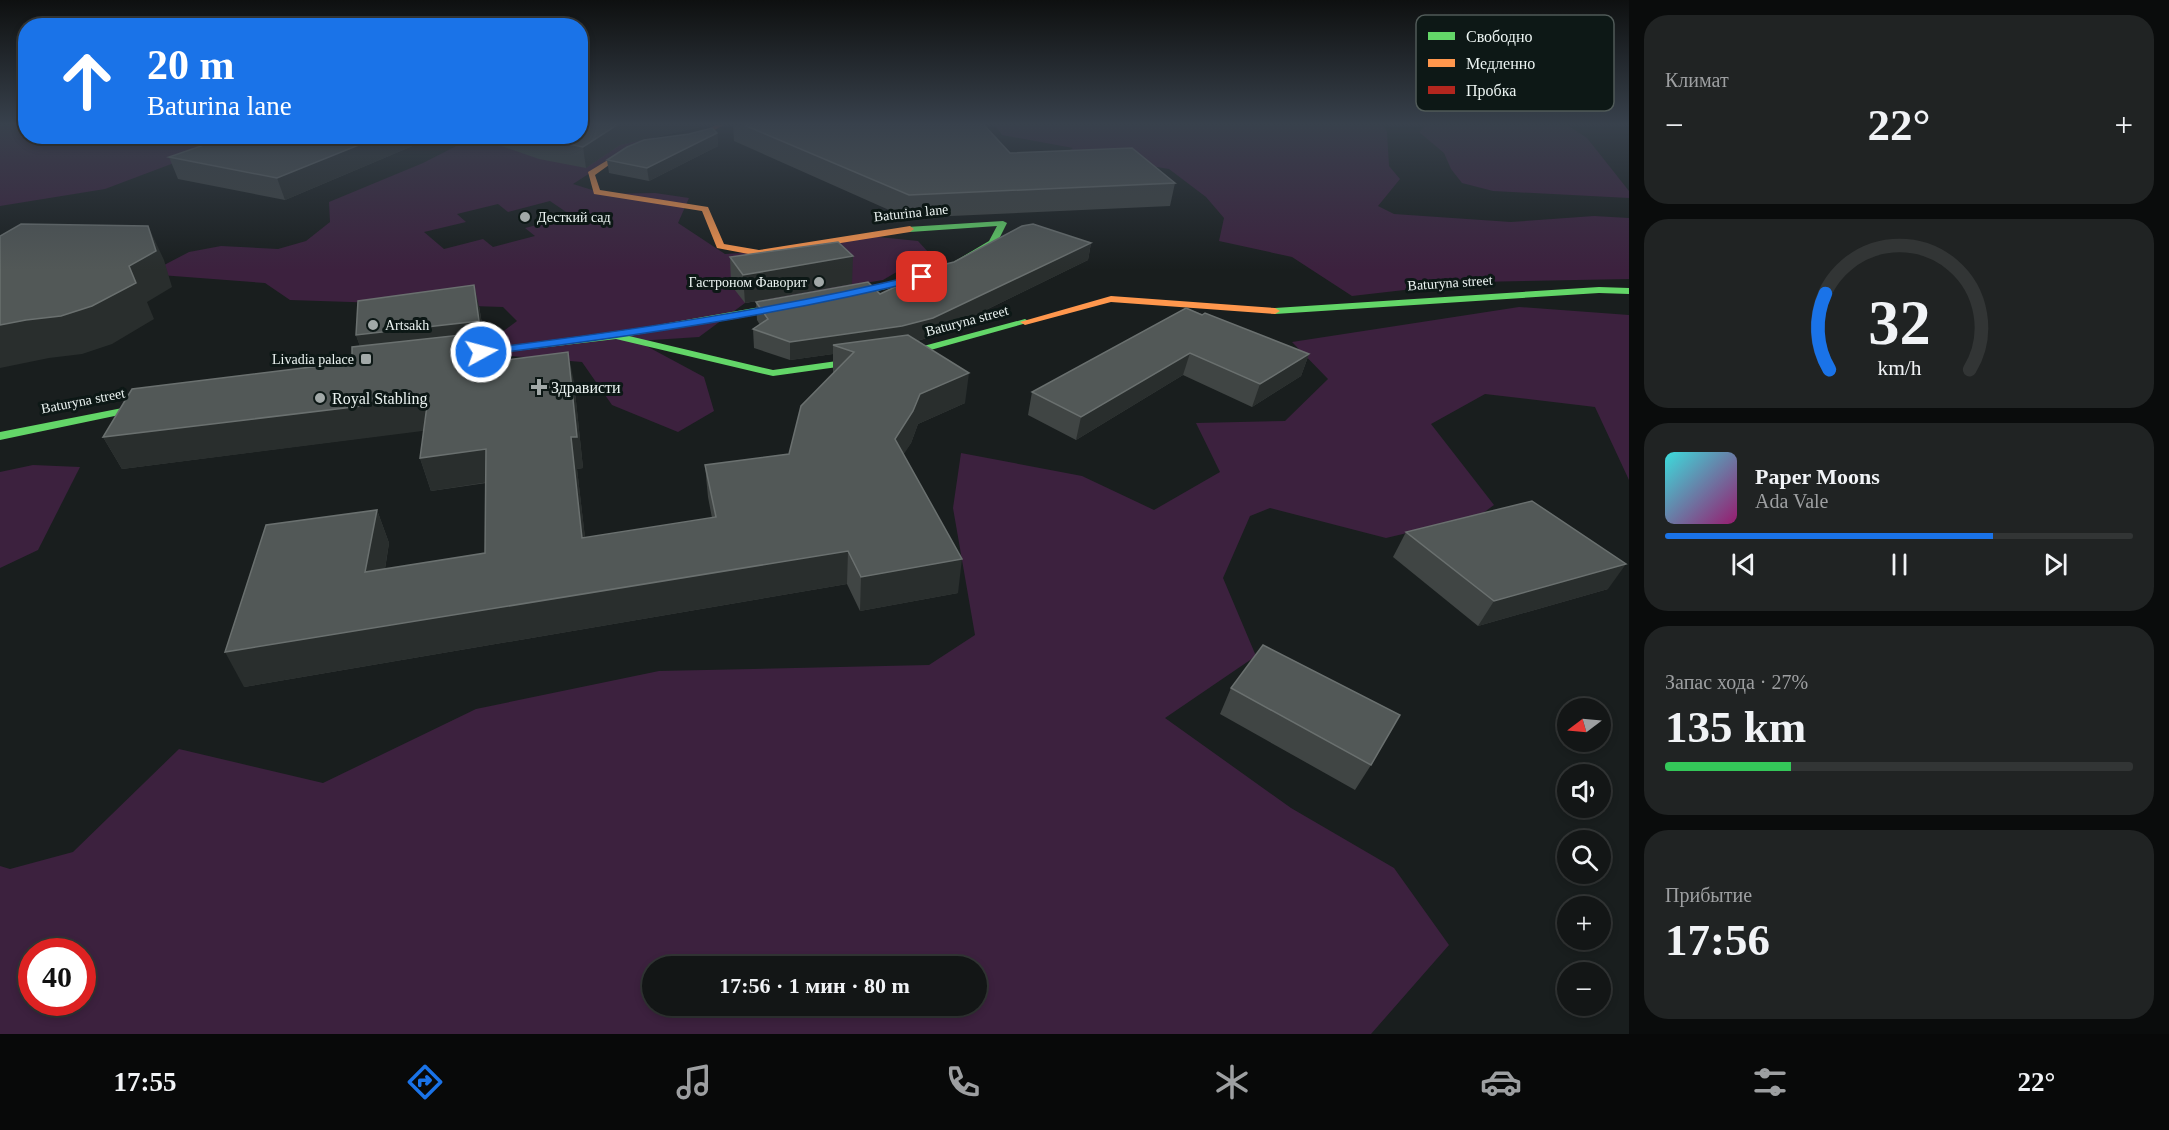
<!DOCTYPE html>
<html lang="ru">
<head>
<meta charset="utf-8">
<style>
	body { margin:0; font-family:"Times New Roman",serif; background:#202323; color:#f1f3f6; height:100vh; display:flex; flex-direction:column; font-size:22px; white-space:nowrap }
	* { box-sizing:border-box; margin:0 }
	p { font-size:20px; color:#9d9fa1 }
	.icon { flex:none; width:33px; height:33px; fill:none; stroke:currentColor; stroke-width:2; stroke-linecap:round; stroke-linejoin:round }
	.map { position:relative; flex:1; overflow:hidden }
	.panel { display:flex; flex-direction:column; gap:15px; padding:15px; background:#0a0c0c; width:540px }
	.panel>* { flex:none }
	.hud { position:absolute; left:18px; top:18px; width:570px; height:126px; border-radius:24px; box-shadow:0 3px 9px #0003,0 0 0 2px #323535; background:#1a73e8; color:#fff; overflow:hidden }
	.needle { width:39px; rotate:254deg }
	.fabs { position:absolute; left:1557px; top:698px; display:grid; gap:12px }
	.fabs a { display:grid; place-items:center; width:54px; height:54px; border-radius:50%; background:#131616; box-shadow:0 3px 9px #0003,0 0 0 2px #323535; font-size:30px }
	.speed { position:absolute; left:18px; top:938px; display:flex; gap:12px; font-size:30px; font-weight:700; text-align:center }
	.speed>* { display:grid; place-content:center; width:78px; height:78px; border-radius:50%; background:#131616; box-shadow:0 3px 9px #0003,0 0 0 2px #323535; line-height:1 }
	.speed .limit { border:9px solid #d22; background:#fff; color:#111 }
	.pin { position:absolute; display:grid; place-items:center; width:51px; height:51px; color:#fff; margin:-26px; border-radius:12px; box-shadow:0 3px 9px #0006 }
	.me { position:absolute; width:66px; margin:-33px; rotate:83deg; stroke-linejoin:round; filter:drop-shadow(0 0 4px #0008) }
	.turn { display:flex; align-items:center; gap:21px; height:126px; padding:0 30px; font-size:27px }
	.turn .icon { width:78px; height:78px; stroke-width:2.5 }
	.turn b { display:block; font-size:42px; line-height:51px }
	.big { font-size:45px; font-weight:800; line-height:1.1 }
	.panel .tile { flex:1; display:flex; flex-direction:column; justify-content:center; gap:9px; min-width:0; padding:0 21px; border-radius:24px; background:#202323 }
	.panel .dial { align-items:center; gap:0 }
	.dial svg { height:156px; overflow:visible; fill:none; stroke:#323535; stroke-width:7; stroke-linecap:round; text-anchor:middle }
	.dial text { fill:#f1f3f6; stroke:none }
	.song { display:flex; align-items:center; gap:18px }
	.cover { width:72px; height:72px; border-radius:9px; background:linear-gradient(135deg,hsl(180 70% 55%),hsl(320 70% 35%)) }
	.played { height:6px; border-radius:3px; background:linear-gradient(90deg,#1a73e8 70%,#323535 70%) }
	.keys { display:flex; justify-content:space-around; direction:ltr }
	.heat { display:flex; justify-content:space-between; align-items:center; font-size:33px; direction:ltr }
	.charge { height:9px; border-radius:4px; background:linear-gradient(90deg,#34c759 27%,#323535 0) }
	.trip { position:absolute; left:642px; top:956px; width:345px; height:60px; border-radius:30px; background:#131616; box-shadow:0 3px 9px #0003,0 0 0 2px #323535; font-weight:800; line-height:60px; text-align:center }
	.dock { display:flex; height:96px; justify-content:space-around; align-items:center; background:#080909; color:#9d9fa1 }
	.dock .icon { width:42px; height:42px }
	.dock .selected { color:#1a73e8 }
	.dock b { font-size:27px; color:#f1f3f6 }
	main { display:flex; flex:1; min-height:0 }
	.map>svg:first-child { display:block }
	.green { fill:#3c213e; fill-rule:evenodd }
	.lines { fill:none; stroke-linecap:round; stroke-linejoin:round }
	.fast { fill:#63d668; fill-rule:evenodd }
	.slow { fill:#ff974d; fill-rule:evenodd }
	.jam { fill:#b3261e; fill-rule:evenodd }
	.wall { fill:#404544 }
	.shaded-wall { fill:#292e2d }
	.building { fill:#525857; stroke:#6a706f; stroke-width:1.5 }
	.route { fill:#1a73e8; stroke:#114b97; stroke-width:1.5 }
	.poi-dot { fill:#a2a9a8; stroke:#0d1816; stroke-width:2 }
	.labels { text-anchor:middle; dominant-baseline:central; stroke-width:6; stroke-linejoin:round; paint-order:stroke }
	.far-street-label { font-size:14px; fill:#ecf4f2; stroke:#0d1816 }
	.far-poi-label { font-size:14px; fill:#ecf4f2; stroke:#0d1816; text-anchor:start }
	.poi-label { font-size:16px; fill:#ecf4f2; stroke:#0d1816; text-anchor:start }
	.key { fill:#0d1816; stroke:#505a58; stroke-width:1.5 }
	.key-label { font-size:16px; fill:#ecf4f2 }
</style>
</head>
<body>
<main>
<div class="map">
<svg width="1629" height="1034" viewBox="0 0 1629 1034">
	<rect width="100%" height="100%" fill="#191e1e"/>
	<g class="green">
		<path d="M 0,125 L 25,125 L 26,136 L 252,137 L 211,149 L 105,189 L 0,206 Z"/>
		<path d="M 581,125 L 643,128 L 665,146 L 604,164 L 573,184 L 605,194 L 655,193 L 689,198 L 678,223 L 725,254 L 816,248 L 869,236 L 918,241 L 929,253 L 883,280 L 745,303 L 699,337 L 637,341 L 704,377 L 714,411 L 678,432 L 612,405 L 582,362 L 474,353 L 517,321 L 503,307 L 290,300 L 265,283 L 147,274 L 189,252 L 221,246 L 278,249 L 306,241 L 330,222 L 329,202 L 423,163 L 474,137 L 580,136 ZM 550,201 L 572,216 L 525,228 L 535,236 L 493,247 L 483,239 L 444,249 L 424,232 L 466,222 L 457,214 L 498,204 L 508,212 Z"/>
		<path d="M 995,125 L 1383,125 L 1387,132 L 1389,166 L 1400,179 L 1378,206 L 1394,214 L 1511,222 L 1594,216 L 1629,218 L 1629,279 L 1474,282 L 1352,296 L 1292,257 L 1219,241 L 1224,218 L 1206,197 L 1169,169 L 1115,160 L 1044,166 L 1073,148 L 1002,135 Z"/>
		<path d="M 1426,125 L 1567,125 L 1587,138 L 1629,191 L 1629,198 L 1493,191 L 1462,183 L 1451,169 L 1444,153 L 1419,132 Z"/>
		<path d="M 1519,307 L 1629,315 L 1629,480 L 1595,407 L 1485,394 L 1431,424 L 1494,505 L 1479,516 L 1386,538 L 1270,508 L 1250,516 L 1223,578 L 1256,656 L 1165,718 L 1291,808 L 1394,868 L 1449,945 L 1371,1034 L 0,1034 L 0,866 L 10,869 L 73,852 L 179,749 L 323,783 L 476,709 L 659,671 L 929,665 L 975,635 L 953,508 L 961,453 L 1082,476 L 1154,510 L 1220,472 L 1196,423 L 1285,421 L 1328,379 L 1292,342 ZM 32,951 L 82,951 L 82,1002 L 32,1002 ZM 652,966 L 976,966 L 976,1005 L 652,1005 Z"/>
		<path d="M 33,465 L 80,467 L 38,550 L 0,568 L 0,472 Z"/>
	</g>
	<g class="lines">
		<g class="fast">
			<path d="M 1003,221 L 1007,223 L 996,245 L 946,274 L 861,295 L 629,336 L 773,370 L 901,352 L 1025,319 L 1030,322 L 902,358 L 773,376 L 616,339 L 439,360 L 434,357 L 439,354 L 616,333 L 625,335 L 625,331 L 629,330 L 861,289 L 940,270 L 989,241 L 997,226 L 910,232 L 906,229 L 907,227 Z"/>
			<path d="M 1599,287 L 1629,288 L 1629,294 L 1599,293 L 1275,314 L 1270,311 L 1275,308 Z"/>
			<path d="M 163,400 L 169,403 L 167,405 L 0,440 L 0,432 Z"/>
		</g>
		<g class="slow">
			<path d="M 636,146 L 641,147 L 620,157 L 595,175 L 600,190 L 708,207 L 724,244 L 759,250 L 910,226 L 914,229 L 910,232 L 759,256 L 717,248 L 702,211 L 594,194 L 588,172 L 616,155 Z"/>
			<path d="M 1111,296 L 1275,308 L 1280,311 L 1275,314 L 1111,302 L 1025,325 L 1020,322 Z"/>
		</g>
		<path class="jam" d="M 716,125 L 724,125 L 701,137 L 638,149 L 635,147 L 697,134 Z"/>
	</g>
	<g class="wall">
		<path d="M 580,125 L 700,125 L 700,127 L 620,145 L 586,168 L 539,159 L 473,136 L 580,136 Z"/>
		<path d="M 733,125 L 984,125 L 1010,153 L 1175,183 L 1170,206 L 907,218 L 734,141 Z"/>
		<path d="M 717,133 L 718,146 L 649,181 L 609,173 L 607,160 Z"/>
		<path d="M 230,136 L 436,136 L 285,200 L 178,179 L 169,157 Z"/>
		<path d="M 1091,243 L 1088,260 L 931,337 L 917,341 L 965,403 L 918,424 L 911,443 L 903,454 L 958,593 L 860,611 L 847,584 L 244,687 L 377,510 L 389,543 L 385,569 L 485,553 L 486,483 L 431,491 L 420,458 L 424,430 L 122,469 L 103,437 L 352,362 L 360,346 L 356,335 L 479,306 L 485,342 L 482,343 L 487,362 L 574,382 L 583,468 L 577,469 L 585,538 L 712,518 L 708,497 L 705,465 L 789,454 L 833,374 L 833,354 L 790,360 L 754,348 L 753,329 L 760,325 L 757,320 L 756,302 L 880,294 Z"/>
		<path d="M 730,257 L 852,284 L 745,303 L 731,285 Z"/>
		<path d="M 1186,308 L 1309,354 L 1301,376 L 1252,407 L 1183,375 L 1076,440 L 1028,415 L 1032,392 Z"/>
		<path d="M 1406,532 L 1608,589 L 1478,626 L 1393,557 Z"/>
		<path d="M 1231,688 L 1371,765 L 1355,790 L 1220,714 Z"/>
	</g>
	<g class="shaded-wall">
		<path d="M 617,125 L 700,125 L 700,127 L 620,145 L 586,168 L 583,147 Z"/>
		<path d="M 717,133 L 718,146 L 649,181 L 647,168 Z"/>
		<path d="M 381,136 L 436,136 L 285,200 L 277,178 Z"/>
		<path d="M 148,226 L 164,260 L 172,287 L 147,302 L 154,319 L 112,344 L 82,354 L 49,358 L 0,368 L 0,325 Z"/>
		<path d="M 1091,243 L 1088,260 L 931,337 L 901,345 L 833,345 L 833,354 L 790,360 L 790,342 Z"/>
		<path d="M 853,256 L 852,284 L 745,303 L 743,275 Z"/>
		<path d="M 474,285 L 479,306 L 485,342 L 482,343 L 487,362 L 482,394 L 363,356 L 356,335 Z"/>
		<path d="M 568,352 L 574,382 L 583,468 L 577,469 L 589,571 L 582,538 L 571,437 Z"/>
		<path d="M 1190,353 L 1183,375 L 1076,440 L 1081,417 Z"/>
		<path d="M 1309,354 L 1301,376 L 1252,407 L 1260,384 Z"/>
		<path d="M 969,373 L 965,403 L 918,424 L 911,443 L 893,471 L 895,439 L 920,394 Z"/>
		<path d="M 428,398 L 438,429 L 122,469 L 103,437 Z"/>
		<path d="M 486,449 L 495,481 L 431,491 L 420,458 Z"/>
		<path d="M 377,510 L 389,543 L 379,606 L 365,572 Z"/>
		<path d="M 848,551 L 847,584 L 244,687 L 225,652 Z"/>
		<path d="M 962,559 L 958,593 L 860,611 L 861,577 Z"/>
		<path d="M 1626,564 L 1608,589 L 1478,626 L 1494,601 Z"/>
	</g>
	<g class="building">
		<path d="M 580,125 L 617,125 L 583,147 L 530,136 L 580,136 Z"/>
		<path d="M 744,125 L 984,125 L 1010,153 L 1132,148 L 1175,183 L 909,195 Z"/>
		<path d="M 712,128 L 717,133 L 647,168 L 607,160 L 627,147 L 644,140 L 689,134 Z"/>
		<path d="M 230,136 L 381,136 L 277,178 L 169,157 Z"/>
		<path d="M 21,224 L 148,226 L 156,251 L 129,266 L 136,283 L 92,306 L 61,316 L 26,320 L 0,325 L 0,236 Z"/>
		<path d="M 1033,224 L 1091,243 L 933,318 L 902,326 L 790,342 L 753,329 L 768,319 L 756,302 L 868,282 L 880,294 L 942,265 L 954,262 L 1022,226 Z"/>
		<path d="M 838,242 L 853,256 L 743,275 L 730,257 Z"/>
		<path d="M 474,285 L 479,321 L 356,335 L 358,301 Z"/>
		<path d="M 1186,308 L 1202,315 L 1205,313 L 1309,354 L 1260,384 L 1190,353 L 1081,417 L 1032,392 Z"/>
		<path d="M 479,333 L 474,364 L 568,352 L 577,437 L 571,437 L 582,538 L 716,517 L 705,465 L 789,454 L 801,406 L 854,352 L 833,345 L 908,335 L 969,373 L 920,394 L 913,411 L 895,439 L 962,559 L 861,577 L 848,551 L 225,652 L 266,525 L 377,510 L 365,572 L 485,553 L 486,449 L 420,458 L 428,398 L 103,437 L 132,389 L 352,362 L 352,347 Z"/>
		<path d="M 1532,501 L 1626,564 L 1494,601 L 1406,532 Z"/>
		<path d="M 1263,645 L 1400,715 L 1371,765 L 1231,688 Z"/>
	</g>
	<linearGradient id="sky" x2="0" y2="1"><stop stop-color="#0e1010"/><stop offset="0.46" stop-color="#38414c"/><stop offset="1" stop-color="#38414c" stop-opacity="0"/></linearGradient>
	<rect width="1629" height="270" fill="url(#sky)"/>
	<path class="route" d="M 922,274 L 927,277 L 926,279 C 780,315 630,337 481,355 L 475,352 L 481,349 C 629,331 777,309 922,274 Z"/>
	<g class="poi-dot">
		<circle cx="525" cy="217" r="6"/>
		<circle cx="819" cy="282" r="6"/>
		<circle cx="373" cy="325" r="6"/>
		<rect x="360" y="353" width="12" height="12" rx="3"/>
		<path d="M536 378h6v6h6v6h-6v6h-6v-6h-6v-6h6z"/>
		<circle cx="320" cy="398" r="6"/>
	</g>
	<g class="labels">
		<g class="far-street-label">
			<text transform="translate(911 213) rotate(-6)">Baturina lane</text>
			<text transform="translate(1450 283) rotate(-4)">Baturyna street</text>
			<text transform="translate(967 321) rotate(-15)">Baturyna street</text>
			<text transform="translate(83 401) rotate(-11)">Baturyna street</text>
		</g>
		<g class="far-poi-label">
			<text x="537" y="217">Десткий сад</text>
			<text x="807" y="282" text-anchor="end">Гастроном Фаворит</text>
			<text x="385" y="325">Artsakh</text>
			<text x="354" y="359" text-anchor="end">Livadia palace</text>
		</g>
		<g class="poi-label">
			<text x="551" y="387">Здрависти</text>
			<text x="332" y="398">Royal Stabling</text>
		</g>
	</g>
	<rect x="1416" y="15" width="198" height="96" rx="9" class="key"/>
	<rect x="1428" y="32" width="27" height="8" fill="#63d668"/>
	<rect x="1428" y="59" width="27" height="8" fill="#ff974d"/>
	<rect x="1428" y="86" width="27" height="8" fill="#b3261e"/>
	<g class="key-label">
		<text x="1466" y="42">Свободно</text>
		<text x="1466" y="69">Медленно</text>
		<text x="1466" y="96">Пробка</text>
	</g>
</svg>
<div class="fabs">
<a><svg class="needle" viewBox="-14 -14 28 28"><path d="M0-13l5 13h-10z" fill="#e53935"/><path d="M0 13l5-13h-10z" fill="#9d9fa1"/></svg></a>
<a><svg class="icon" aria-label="sound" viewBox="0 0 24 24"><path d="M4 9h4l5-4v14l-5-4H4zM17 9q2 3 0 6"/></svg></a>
<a><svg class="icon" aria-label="search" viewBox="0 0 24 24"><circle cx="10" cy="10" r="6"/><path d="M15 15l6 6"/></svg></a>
<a>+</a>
<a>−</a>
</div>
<div class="speed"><div class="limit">40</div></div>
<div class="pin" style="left:922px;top:277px;background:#d93025"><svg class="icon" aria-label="arrive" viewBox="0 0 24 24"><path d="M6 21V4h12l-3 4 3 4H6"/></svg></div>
<svg class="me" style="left:481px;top:352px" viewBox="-20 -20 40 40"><circle r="17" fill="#1a73e8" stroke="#fff" stroke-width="3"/><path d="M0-11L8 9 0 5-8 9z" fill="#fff"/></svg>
<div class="trip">17:56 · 1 мин · 80 m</div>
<div class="hud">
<div class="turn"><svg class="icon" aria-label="ahead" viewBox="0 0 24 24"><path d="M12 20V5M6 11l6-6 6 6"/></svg><div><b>20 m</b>Baturina lane</div></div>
</div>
</div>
<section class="panel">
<div class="tile"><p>Климат</p>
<div class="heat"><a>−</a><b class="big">22°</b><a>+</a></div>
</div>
<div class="tile dial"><svg viewBox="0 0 100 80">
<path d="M14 69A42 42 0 1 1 86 69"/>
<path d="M14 69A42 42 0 0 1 12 30" stroke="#1a73e8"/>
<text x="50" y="56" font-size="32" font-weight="700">32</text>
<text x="50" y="72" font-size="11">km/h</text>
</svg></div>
<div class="tile">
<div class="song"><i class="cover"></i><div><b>Paper Moons</b><p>Ada Vale</p></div></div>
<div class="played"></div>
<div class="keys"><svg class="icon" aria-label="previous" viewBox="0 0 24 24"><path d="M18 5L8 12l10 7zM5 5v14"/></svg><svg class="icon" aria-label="pause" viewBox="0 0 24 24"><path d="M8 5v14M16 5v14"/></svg><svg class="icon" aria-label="next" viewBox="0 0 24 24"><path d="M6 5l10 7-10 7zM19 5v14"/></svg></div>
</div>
<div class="tile"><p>Запас хода · 27%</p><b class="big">135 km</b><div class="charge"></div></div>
<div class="tile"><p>Прибытие</p><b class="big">17:56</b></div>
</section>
</main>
<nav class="dock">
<b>17:55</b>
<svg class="icon selected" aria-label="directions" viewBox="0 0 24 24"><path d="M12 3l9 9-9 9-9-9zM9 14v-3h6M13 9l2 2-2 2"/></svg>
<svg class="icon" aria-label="music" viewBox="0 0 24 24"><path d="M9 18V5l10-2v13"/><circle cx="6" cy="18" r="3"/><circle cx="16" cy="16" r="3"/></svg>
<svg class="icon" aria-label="phone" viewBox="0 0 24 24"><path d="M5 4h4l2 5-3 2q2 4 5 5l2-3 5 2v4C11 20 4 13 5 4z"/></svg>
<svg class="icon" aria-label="climate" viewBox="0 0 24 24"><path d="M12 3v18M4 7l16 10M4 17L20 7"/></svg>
<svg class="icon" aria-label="car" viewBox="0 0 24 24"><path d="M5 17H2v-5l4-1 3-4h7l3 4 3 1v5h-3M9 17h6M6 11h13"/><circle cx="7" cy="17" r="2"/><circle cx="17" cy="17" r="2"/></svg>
<svg class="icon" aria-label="filters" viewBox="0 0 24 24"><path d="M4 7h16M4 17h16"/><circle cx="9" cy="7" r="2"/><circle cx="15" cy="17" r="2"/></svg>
<b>22°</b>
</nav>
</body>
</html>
